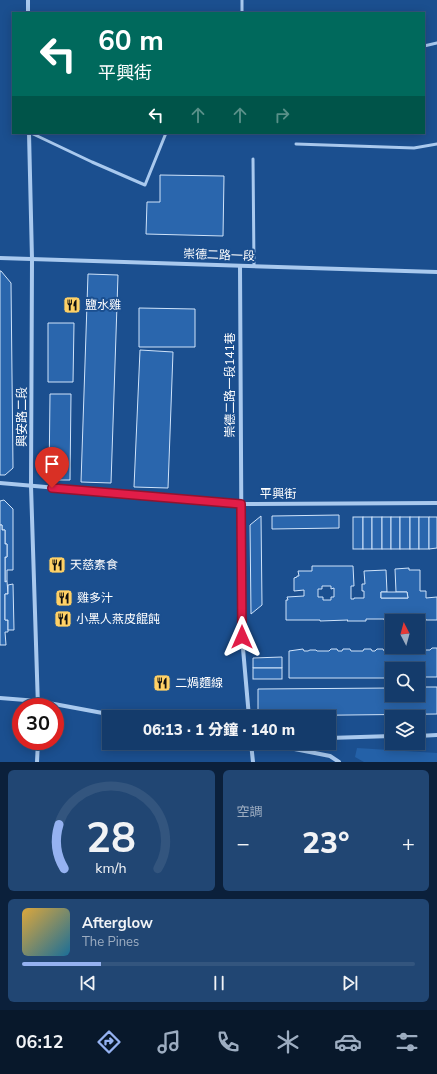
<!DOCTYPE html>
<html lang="zh-TW">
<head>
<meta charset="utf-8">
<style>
	body { margin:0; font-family:"Nunito Sans","Noto Sans TC",sans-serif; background:#214673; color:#f1f3f6; height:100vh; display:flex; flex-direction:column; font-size:15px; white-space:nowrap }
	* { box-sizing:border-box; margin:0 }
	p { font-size:13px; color:#9dadc1 }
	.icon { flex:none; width:22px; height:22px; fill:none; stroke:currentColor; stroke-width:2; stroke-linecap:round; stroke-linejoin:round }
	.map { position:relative; height:762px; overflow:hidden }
	.panel { display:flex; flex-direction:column; gap:8px; padding:8px; background:#0b203b; flex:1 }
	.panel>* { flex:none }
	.hud { position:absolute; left:12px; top:12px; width:413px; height:122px; border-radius:0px; box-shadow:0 2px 10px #0003,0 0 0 1px #33557e; background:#00695c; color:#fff; overflow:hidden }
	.needle { width:26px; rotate:354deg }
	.tools { position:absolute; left:385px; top:614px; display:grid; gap:8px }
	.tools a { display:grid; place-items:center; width:40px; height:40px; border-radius:0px; background:#143b6b; box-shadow:0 2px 10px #0003,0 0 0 1px #33557e; font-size:20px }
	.speed { position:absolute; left:12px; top:698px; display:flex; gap:8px; font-size:20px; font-weight:700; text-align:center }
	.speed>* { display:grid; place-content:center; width:52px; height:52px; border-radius:50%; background:#143b6b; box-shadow:0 2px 10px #0003,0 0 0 1px #33557e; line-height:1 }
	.speed .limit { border:6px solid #d22; background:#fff; color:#111 }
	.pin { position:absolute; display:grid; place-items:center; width:34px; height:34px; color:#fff; margin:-41px -17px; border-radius:50% 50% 50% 0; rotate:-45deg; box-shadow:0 0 4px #0007 }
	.pin .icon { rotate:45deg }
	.me { position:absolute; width:44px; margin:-22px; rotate:0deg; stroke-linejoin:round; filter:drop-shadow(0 0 3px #0008) }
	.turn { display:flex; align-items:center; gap:14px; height:84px; padding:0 20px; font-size:18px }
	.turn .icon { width:52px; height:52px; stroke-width:2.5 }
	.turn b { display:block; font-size:28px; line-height:34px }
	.lanes { display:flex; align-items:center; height:38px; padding:0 20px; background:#0003; justify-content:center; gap:20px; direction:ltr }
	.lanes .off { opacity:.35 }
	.big { font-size:30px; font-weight:800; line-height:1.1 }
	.panel .widget { flex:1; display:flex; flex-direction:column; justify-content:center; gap:6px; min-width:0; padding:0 14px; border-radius:6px; background:#214673 }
	.panel .dial { align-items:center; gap:0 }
	.dial svg { height:104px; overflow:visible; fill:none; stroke:#33557e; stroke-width:7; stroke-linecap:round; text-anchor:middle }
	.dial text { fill:#f1f3f6; stroke:none }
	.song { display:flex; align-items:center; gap:12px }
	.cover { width:48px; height:48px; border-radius:6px; background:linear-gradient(135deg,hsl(40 70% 55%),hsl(200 70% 35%)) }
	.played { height:4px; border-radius:2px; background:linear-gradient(90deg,#95b2f1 20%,#33557e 20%) }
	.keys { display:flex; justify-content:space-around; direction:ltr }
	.heat { display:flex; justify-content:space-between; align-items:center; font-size:22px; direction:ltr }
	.panel .tiles { flex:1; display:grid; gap:8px; grid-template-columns:1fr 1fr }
	.widget:last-child { grid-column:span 2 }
	.trip { position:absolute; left:102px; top:710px; width:234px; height:40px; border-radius:0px; background:#143b6b; box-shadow:0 2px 10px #0003,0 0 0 1px #33557e; font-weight:800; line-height:40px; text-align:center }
	.tab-bar { display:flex; height:64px; justify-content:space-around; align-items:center; background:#08182b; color:#9dadc1 }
	.tab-bar .icon { width:28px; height:28px }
	.tab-bar .current { color:#95b2f1 }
	.tab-bar b { font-size:18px; color:#f1f3f6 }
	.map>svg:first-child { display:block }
	.green { fill:#2461a8 }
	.building { fill:#2a66ad; stroke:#cfe3fa; fill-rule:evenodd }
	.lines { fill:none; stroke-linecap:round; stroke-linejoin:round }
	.service { stroke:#a9c9ee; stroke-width:3 }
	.minor { stroke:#a9c9ee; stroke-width:4 }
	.route-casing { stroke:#92132f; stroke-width:10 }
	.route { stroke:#e11d48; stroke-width:7 }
	.labels { text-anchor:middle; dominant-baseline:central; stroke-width:4; stroke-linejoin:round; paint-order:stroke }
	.street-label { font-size:12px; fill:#fff; stroke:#1b4f8f }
	.poi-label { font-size:12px; fill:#fff; stroke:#1b4f8f; text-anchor:start }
</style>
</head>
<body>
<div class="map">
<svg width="437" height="762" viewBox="0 0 437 762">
	<rect width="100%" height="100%" fill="#1b4f8f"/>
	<path class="green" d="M 357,748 L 437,753 L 437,762 L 364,762 L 355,757 Z"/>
	<g class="building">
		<path d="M 160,175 L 224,176 L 223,236 L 146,234 L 147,202 L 160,202 Z"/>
		<path d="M 0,271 L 1,271 L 11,283 L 13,468 L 5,475 L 0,475 Z"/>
		<path d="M 88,274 L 118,275 L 111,483 L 81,482 Z"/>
		<path d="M 139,308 L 195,309 L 195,347 L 139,347 Z"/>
		<path d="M 48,323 L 74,323 L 73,382 L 48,382 Z"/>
		<path d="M 140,350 L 173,352 L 168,488 L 134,487 Z"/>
		<path d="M 50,394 L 71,394 L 70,480 L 49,480 Z"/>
		<path d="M 4,500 L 13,509 L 13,570 L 7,570 L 7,581 L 5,582 L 5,557 L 7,557 L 7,544 L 5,544 L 5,530 L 2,530 L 2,525 L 0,525 L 0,501 Z"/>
		<path d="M 339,515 L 339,528 L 272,529 L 272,516 Z"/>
		<path d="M 261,516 L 262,605 L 251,614 L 250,525 Z"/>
		<rect x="353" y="517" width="10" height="32"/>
		<rect x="363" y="517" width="9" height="32"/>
		<rect x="372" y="517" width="10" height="32"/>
		<rect x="382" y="517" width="9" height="32"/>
		<rect x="391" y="517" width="9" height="32"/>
		<rect x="400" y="517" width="10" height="32"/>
		<rect x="410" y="517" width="9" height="32"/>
		<rect x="419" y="517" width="10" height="32"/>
		<path d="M 429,517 L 437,517 L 437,548 L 429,549 Z"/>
		<path d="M 0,525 L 2,525 L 2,530 L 5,530 L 5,544 L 7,544 L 7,557 L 5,557 L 5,582 L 7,581 L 8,594 L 5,594 L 5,620 L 8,620 L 8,632 L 5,632 L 6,645 L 0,645 Z"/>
		<path d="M 312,566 L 353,566 L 354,586 L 351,586 L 351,599 L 354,599 L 354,598 L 364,598 L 364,591 L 362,591 L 362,584 L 365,584 L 364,571 L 386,570 L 387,592 L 381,592 L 381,598 L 408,598 L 407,592 L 396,592 L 395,569 L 409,568 L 409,570 L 420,570 L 420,591 L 426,591 L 426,598 L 437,597 L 437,620 L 426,620 L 426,619 L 384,620 L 384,619 L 366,619 L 366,621 L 347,621 L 348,620 L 320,621 L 320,620 L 286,620 L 286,600 L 288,600 L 287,597 L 304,596 L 304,590 L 294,591 L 294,578 L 297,577 L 297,576 L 299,576 L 298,571 L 312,571 ZM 322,586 L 331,586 L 331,589 L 334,588 L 334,597 L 331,597 L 331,600 L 323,600 L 323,597 L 318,597 L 318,589 L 322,589 Z"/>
		<path d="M 13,584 L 14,630 L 8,630 L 8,620 L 5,620 L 5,594 L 8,594 L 8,585 Z"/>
		<path d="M 381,592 L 407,592 L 408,598 L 381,598 Z"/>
		<path d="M 432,648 L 437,648 L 437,677 L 418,677 L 418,669 L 392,669 L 392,678 L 289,678 L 289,651 L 303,649 L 304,651 L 308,651 L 310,650 L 316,650 L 317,651 L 329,651 L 331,649 L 337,649 L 338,651 L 342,651 L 343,649 L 350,649 L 351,651 L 363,651 L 364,649 L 371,649 L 372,651 L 375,651 L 377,649 L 383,649 L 384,651 L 397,651 L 398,649 L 405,649 L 405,650 L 409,651 L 411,649 L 417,649 L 418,650 L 430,650 Z"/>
		<path d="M 282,657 L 282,668 L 253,668 L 253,658 Z"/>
		<rect x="253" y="668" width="29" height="11"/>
		<path d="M 418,687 L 437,687 L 437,714 L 258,716 L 258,689 L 392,688 L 392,695 L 418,695 Z"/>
	</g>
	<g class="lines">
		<g class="service">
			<path d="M 242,13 L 242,0"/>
			<path d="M 424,46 L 437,43"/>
			<path d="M 31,133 L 92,162 L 145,185 L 166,133"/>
			<path d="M 296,144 L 414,148 L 437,144"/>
			<path d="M 253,159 L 254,266"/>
		</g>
		<g class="minor">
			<path d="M 28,13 L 28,0"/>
			<path d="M 29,133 L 32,259 L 31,486 L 38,707"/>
			<path d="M 0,258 L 437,272"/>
			<path d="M 240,266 L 242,637 L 249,717"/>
			<path d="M 0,483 L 241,504 L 437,503"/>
			<path d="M 0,698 L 38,701 L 124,717"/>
			<path d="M 418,736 L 437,735"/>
			<path d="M 329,738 L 392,736"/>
			<path d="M 251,743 L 253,762"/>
			<path d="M 264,743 L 330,756 L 339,762"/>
			<path d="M 37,762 L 38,741"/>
		</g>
	</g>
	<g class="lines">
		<g class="route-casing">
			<path id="route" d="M 52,488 L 241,504 L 242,637"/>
		</g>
		<use href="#route" class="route"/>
	</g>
	<defs>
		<g id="restaurant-square" transform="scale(0.9)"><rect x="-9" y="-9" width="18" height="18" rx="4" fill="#ffd166" stroke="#1b4f8f"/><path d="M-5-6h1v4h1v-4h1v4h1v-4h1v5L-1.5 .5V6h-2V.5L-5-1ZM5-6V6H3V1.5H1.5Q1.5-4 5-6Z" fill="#111"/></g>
	</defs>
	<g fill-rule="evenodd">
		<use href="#restaurant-square" x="72" y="305"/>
		<use href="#restaurant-square" x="57" y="565"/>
		<use href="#restaurant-square" x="64" y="598"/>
		<use href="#restaurant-square" x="63" y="619"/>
		<use href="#restaurant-square" x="162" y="683"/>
	</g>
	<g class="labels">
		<g class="street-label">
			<text transform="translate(219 255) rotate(2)">崇德二路一段</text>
			<text transform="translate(230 385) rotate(-90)">崇德二路一段141巷</text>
			<text transform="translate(22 417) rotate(-90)">興安路二段</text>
			<text x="278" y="494">平興街</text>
		</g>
		<g class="poi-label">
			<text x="85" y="305">鹽水雞</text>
			<text x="70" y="565">天慈素食</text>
			<text x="77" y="598">雞多汁</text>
			<text x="76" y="619">小黑人燕皮餛飩</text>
			<text x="175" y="683">二煱麵線</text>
		</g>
	</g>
</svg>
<div class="tools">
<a><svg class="needle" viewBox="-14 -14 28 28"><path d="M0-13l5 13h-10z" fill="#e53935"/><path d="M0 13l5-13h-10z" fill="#9dadc1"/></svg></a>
<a><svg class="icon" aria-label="search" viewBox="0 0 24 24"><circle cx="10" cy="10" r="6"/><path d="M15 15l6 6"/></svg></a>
<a><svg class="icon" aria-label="layers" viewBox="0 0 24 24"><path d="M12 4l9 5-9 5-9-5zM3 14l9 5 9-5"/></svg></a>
</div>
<div class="speed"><div class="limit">30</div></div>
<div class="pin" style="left:52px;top:488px;background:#d93025"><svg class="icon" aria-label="arrive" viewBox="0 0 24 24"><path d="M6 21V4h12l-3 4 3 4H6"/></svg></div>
<svg class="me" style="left:242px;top:637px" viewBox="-20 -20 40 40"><path d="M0-17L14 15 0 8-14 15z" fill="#e11d48" stroke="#fff" stroke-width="4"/></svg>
<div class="trip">06:13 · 1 分鐘 · 140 m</div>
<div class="hud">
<div class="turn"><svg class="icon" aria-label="left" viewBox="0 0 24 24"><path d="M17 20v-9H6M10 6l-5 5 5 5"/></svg><div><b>60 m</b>平興街</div></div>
<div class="lanes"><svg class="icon" aria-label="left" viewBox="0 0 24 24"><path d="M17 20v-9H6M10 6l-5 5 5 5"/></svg><svg class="icon off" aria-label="ahead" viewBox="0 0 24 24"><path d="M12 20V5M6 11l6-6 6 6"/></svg><svg class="icon off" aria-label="ahead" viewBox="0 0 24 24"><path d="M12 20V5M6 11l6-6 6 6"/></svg><svg class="icon off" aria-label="right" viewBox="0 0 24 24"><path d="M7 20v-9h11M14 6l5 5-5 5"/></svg></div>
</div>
</div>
<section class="panel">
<div class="tiles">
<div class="widget dial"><svg viewBox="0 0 100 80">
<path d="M14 69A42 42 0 1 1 86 69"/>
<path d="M14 69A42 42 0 0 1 10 35" stroke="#95b2f1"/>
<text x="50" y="56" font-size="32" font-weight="700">28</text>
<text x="50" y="72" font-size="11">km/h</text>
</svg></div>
<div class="widget"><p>空調</p>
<div class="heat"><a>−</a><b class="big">23°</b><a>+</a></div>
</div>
<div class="widget">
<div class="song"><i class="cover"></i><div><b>Afterglow</b><p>The Pines</p></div></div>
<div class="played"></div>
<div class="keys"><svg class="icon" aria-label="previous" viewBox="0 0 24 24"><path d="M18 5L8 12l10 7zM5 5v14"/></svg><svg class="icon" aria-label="pause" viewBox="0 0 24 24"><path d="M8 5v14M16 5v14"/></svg><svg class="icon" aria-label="next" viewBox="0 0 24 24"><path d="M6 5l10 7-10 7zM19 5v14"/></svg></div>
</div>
</div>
</section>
<nav class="tab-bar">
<b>06:12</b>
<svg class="icon current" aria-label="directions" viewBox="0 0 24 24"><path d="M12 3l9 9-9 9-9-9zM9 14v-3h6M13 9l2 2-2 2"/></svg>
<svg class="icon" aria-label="music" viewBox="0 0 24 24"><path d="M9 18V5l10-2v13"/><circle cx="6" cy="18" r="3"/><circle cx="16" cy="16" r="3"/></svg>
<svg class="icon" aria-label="phone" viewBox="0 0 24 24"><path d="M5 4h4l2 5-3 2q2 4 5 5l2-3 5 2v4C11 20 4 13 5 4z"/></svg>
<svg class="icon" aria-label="climate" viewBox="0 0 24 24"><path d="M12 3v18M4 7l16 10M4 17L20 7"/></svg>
<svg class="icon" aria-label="car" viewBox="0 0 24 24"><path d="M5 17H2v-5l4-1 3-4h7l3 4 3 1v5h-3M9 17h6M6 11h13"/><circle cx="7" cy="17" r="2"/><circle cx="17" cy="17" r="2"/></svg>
<svg class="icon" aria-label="filters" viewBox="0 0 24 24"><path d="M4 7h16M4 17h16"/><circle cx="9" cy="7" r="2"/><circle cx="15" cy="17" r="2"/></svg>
</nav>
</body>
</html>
